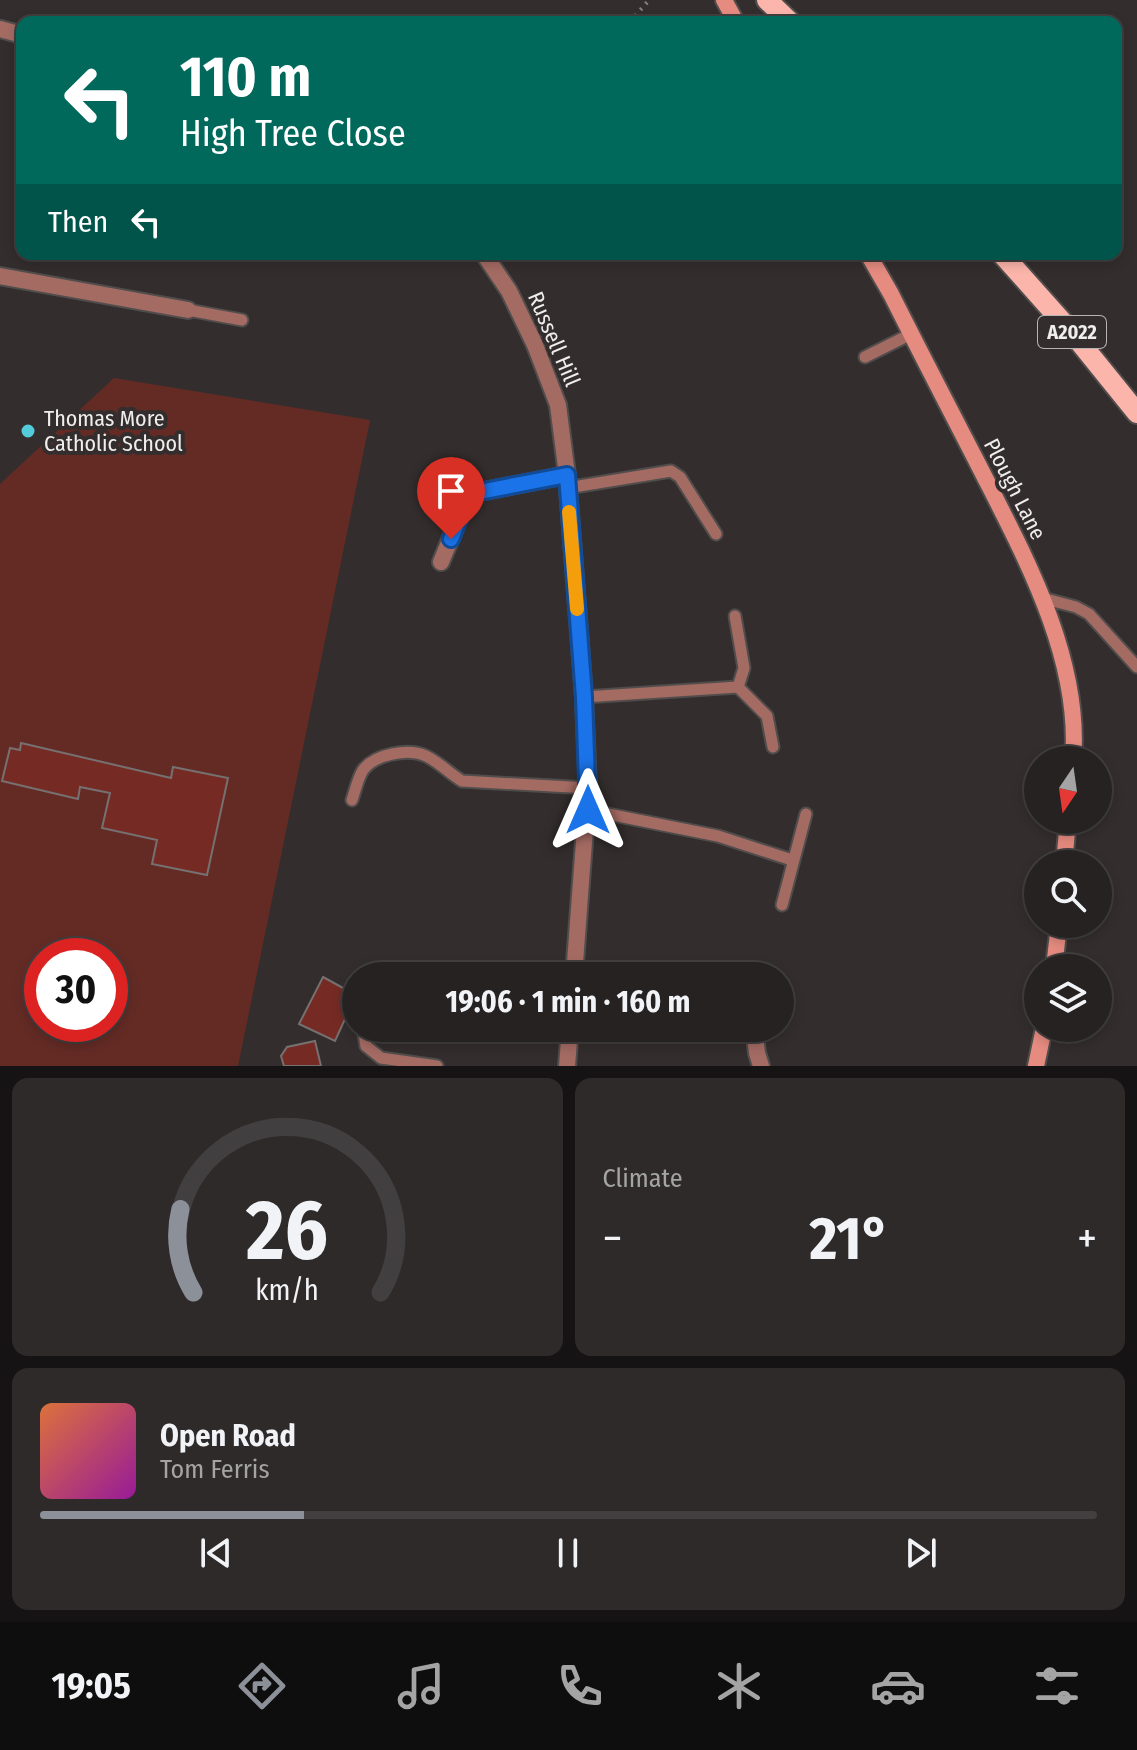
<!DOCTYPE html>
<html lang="en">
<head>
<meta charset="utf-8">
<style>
	body { margin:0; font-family:"Fira Sans Condensed",sans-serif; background:#2e2a2a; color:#f1f3f6; height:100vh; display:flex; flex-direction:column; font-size:30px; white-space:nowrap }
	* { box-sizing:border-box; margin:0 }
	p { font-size:26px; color:#a4a4a5 }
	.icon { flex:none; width:44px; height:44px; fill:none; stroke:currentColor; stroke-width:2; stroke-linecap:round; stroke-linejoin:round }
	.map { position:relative; height:1066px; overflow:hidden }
	.panel { display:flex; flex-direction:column; gap:12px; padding:12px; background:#151313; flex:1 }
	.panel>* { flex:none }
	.top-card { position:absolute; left:16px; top:16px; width:1106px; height:244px; border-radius:16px; box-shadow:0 4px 12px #0003,0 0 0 2px #423f40; background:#00695c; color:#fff; overflow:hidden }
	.needle { width:52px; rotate:193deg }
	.fabs { position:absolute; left:1024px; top:746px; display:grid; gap:16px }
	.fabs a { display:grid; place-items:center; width:88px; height:88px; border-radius:50%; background:#262222; box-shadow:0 4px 12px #0003,0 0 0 2px #423f40; font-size:40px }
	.speed { position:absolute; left:24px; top:938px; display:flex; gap:16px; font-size:40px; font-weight:700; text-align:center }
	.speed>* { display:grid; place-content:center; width:104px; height:104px; border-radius:50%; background:#262222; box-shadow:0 4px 12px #0003,0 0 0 2px #423f40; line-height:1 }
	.speed .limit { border:12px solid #d22; background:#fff; color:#111 }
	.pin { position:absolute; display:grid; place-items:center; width:68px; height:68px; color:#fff; margin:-82px -34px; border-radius:50% 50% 50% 0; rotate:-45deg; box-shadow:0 0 8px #0007 }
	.pin .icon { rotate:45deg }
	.me { position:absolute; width:88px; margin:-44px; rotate:0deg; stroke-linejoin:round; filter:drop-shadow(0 0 6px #0008) }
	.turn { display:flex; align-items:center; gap:28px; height:168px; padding:0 32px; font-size:36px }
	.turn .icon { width:104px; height:104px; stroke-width:2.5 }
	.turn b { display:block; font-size:56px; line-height:68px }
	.then { display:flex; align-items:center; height:76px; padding:0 32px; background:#0003; gap:16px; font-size:30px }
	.big { font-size:60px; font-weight:700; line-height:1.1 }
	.panel .widget { flex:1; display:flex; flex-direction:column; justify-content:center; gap:12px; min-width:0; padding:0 28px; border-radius:16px; background:#2e2a2a }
	.panel .dial { align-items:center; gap:0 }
	.dial svg { height:208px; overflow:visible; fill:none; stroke:#423f40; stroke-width:7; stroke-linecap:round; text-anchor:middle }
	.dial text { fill:#f1f3f6; stroke:none }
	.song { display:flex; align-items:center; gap:24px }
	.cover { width:96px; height:96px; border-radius:12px; background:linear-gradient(135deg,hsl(20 70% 55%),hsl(300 70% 35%)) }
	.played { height:8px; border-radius:4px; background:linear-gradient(90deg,#8c9099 25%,#423f40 25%) }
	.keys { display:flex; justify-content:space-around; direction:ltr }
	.heat { display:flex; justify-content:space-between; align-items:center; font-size:44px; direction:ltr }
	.panel .tiles { flex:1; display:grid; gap:12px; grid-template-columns:1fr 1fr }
	.widget:last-child { grid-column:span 2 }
	.trip { position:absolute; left:342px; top:962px; width:452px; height:80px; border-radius:40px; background:#262222; box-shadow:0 4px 12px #0003,0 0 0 2px #423f40; font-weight:700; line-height:80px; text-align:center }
	.tabs { display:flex; height:128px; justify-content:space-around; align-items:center; background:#0f0e0e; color:#a4a4a5 }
	.tabs .icon { width:56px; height:56px }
	.tabs .current { color:#8c9099 }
	.tabs b { font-size:36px; color:#f1f3f6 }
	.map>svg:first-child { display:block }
	.green { fill:#642b25; fill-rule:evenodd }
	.building { fill:#752b24; stroke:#767070; stroke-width:2 }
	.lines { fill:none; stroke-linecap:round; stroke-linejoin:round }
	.lane-casing { stroke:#514d4c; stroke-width:15 }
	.street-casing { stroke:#514d4c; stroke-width:20 }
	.secondary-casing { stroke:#514d4c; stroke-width:20 }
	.primary-casing { stroke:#514d4c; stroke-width:24 }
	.path { stroke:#858181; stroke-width:4; stroke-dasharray:2 6; stroke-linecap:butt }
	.lane { stroke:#a46b63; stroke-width:11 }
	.street { stroke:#a46b63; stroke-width:16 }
	.secondary { stroke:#e68b80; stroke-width:16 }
	.primary { stroke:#fcb5ab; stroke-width:20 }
	.route-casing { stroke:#114b97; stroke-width:20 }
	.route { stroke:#1a73e8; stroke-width:14 }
	.slow { stroke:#f59e0b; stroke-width:14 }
	.poi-dot { fill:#53cbdb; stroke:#332e2d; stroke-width:3 }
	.labels { text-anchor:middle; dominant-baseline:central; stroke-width:8; stroke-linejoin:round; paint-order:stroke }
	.shield { fill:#332e2d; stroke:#b7b4b3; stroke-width:2 }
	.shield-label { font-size:20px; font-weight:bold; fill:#f0eded }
	.street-label { font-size:22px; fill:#f0eded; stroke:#332e2d }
	.poi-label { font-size:22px; fill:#f0eded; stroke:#332e2d; text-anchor:start }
</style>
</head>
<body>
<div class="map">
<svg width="1137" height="1066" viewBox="0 0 1137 1066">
	<rect width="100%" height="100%" fill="#332e2d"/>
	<path class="green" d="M 114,378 L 370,420 L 238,1066 L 0,1066 L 0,484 ZM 42,956 L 110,956 L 110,1024 L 42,1024 Z"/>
	<g class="building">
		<path d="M 21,743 L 171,778 L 173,767 L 228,778 L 207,875 L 152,864 L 157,840 L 102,828 L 110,793 L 80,787 L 78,799 L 2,781 L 10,748 L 20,750 Z"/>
		<path d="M 323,977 L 356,995 L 335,1041 L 299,1024 Z"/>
		<path d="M 315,1041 L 321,1066 L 284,1066 L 281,1056 L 287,1047 Z"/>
	</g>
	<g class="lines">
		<g class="lane-casing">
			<g id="lane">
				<path d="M 188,310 L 242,320"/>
				<path d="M 865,357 L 911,334"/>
				<path d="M 567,488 L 671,471 L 680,477 L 716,534"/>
				<path d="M 1042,598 L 1076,607 L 1089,614 L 1137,667"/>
				<path d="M 735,616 L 744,668 L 738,687"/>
				<path d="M 584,697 L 738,687 L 767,716 L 773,747"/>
				<path d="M 352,800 C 355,791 358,778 363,770 C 375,754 408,748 426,756 C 439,762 450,774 462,781 L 588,788"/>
				<path d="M 588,810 L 718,836 L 792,860"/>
				<path d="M 782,905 L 806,814"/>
				<path d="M 363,1028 L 366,1046 L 381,1058 L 437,1066"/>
			</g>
		</g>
		<g class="street-casing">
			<g id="street">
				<path d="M 0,29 L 22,35"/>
				<path d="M 484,254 L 509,291 L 535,345 L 558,405 L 567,475 L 584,697 L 588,788 L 574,976"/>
				<path d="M 0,276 L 188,310"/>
				<path d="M 441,562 L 469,494 L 567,475"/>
				<path d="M 780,993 L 784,993"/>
				<path d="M 754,1028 L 757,1053 L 761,1066"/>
				<path d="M 567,1066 L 570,1028"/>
			</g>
		</g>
		<g class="secondary-casing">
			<g id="secondary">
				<path d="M 724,0 L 736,22"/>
				<path d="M 868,254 L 891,294 C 919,350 948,406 977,462 C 1022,551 1082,657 1073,760"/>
				<path d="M 1064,864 L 1068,820"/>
				<path d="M 1054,968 L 1059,924"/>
				<path d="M 1036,1066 L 1044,1028"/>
			</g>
		</g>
		<g class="primary-casing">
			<g id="primary">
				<path d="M 767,0 L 790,22"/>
				<path d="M 1002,254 L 1074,335 L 1137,413"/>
			</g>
		</g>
		<path class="path" d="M 630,22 L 649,0"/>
		<use href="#lane" class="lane"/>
		<use href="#street" class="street"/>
		<use href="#secondary" class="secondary"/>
		<use href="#primary" class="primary"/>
	</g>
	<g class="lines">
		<g class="route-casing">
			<path id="route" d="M 451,539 L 469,494 L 567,475 L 584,697 L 588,810"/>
		</g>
		<use href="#route" class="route"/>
		<path class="slow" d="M 569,512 L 577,609"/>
	</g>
	<circle class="poi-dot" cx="28" cy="431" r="8"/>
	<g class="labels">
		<rect class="shield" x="1038" y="316" width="68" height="32" rx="6"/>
		<g class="shield-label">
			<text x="1072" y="332">A2022</text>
		</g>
		<g class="street-label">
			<text transform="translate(554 339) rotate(67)">Russell Hill</text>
			<text transform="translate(1015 489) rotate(63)">Plough Lane</text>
		</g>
		<g class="poi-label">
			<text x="44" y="418">Thomas More<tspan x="44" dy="25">Catholic School</tspan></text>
		</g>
	</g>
</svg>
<div class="fabs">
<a><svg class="needle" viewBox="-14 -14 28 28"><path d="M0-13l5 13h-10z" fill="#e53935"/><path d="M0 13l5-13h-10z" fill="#a4a4a5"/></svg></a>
<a><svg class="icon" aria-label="search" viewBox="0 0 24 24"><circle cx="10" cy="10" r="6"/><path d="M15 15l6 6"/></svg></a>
<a><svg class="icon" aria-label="layers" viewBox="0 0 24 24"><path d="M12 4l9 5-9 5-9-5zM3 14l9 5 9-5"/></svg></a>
</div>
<div class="speed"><div class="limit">30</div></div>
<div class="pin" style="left:451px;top:539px;background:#d93025"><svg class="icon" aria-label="arrive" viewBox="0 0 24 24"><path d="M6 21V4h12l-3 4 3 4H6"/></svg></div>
<svg class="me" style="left:588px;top:810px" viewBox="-20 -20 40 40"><path d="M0-17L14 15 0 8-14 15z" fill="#1a73e8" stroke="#fff" stroke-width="4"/></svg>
<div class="trip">19:06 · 1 min · 160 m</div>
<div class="top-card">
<div class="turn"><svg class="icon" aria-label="left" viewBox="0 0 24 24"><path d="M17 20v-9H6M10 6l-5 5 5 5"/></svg><div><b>110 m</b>High Tree Close</div></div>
<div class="then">Then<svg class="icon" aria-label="left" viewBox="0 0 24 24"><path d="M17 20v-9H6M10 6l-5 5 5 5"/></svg></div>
</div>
</div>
<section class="panel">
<div class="tiles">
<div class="widget dial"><svg viewBox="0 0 100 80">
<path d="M14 69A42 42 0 1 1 86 69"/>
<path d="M14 69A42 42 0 0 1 9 37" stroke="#8c9099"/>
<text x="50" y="56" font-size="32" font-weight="700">26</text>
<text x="50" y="72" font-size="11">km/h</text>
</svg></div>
<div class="widget"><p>Climate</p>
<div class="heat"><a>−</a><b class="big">21°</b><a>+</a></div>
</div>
<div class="widget">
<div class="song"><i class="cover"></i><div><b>Open Road</b><p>Tom Ferris</p></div></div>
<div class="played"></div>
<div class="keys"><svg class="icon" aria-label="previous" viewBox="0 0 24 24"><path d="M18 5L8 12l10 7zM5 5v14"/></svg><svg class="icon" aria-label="pause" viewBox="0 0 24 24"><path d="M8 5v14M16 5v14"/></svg><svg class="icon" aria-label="next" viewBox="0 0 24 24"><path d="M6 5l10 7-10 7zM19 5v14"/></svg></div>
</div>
</div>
</section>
<nav class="tabs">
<b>19:05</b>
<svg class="icon current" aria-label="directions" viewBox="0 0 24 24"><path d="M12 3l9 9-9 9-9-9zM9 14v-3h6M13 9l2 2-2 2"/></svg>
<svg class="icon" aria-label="music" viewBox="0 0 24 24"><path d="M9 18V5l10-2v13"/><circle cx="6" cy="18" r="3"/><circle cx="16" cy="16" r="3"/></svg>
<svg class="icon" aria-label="phone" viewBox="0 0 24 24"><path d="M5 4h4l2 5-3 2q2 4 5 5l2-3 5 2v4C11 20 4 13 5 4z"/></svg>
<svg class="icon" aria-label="climate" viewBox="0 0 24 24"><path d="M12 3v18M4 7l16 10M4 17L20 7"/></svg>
<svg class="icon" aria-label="car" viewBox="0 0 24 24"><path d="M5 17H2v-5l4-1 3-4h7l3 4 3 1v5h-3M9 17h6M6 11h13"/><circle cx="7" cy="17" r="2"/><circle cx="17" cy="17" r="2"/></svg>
<svg class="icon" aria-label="filters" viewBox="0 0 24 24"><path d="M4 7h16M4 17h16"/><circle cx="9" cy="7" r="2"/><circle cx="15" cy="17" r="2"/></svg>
</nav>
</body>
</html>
